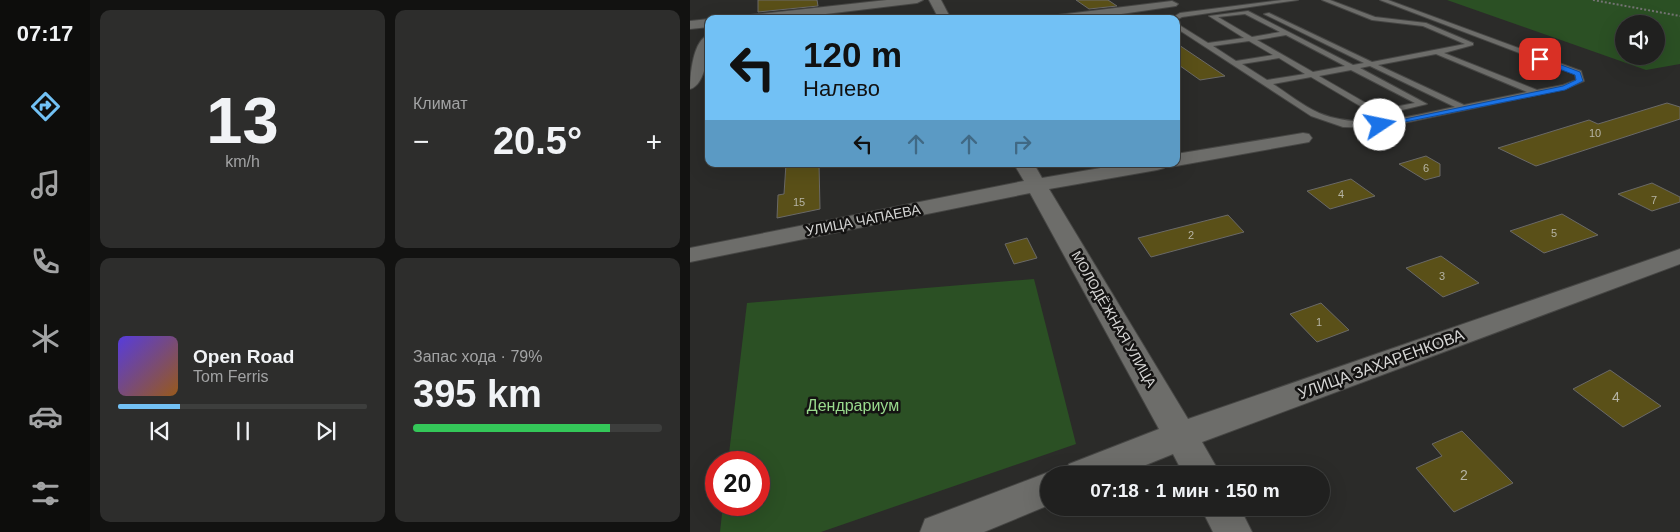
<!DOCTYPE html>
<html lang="ru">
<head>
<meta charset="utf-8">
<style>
	body { margin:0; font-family:Helvetica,sans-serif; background:#2d2d2c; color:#f1f3f6; height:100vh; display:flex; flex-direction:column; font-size:19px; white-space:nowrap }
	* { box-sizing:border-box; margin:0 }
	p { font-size:16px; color:#a2a3a4 }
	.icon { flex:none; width:28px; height:28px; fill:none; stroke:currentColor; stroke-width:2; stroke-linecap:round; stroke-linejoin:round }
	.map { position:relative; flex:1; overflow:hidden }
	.sheet { display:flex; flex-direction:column; gap:10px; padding:10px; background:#121211; width:600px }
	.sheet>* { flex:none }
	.top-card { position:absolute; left:15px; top:15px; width:475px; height:152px; border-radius:10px; box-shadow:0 5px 20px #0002,0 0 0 1px #3d3e3d; background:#72c1f5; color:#111; overflow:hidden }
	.buttons { position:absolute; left:925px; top:15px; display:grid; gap:10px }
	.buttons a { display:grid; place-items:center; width:50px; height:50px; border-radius:50%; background:#20201f; box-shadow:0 5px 20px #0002,0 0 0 1px #3d3e3d; font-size:25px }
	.speed { position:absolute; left:15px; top:451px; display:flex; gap:10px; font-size:25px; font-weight:700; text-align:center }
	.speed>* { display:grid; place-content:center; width:65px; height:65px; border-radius:50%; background:#20201f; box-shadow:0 5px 20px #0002,0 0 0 1px #3d3e3d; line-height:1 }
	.speed .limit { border:8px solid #d22; background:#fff; color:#111 }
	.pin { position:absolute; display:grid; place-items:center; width:42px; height:42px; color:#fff; margin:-21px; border-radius:10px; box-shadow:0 2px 8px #0006 }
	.me { position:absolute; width:55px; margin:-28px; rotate:79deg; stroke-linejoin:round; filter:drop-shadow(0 0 4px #0008) }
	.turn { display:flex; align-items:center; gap:18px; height:105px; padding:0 15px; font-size:22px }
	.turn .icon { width:65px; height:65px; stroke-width:2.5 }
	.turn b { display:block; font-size:35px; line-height:42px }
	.lanes { display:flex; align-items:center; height:48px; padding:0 15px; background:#0003; justify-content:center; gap:25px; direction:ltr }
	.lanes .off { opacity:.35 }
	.big { font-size:38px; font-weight:700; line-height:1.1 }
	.sheet .widget { flex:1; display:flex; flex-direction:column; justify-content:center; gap:8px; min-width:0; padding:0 18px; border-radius:10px; background:#2d2d2c }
	.sheet .dial { align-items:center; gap:0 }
	.dial b { font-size:65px; line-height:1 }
	.song { display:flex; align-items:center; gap:15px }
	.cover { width:60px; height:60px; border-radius:8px; background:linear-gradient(135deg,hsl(250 70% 55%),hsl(30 70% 35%)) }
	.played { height:5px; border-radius:2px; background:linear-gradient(90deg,#72c1f5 25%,#3d3e3d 25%) }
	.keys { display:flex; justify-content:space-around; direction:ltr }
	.heat { display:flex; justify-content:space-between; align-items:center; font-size:28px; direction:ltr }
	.charge { height:8px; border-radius:4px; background:linear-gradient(90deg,#34c759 79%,#3d3e3d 0) }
	.sheet .tiles { flex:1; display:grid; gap:10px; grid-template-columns:repeat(2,1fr) }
	.trip { position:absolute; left:350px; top:466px; width:290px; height:50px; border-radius:25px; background:#20201f; box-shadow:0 5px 20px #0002,0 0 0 1px #3d3e3d; font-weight:700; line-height:50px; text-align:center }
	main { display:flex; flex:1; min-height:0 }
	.tabs { display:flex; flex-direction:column; width:90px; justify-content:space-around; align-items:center; background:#0d0d0c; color:#a2a3a4 }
	.tabs .icon { width:35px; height:35px }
	.tabs .on { color:#72c1f5 }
	.tabs b { font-size:22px; color:#f1f3f6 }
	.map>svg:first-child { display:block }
	.green { fill:#2b5024; fill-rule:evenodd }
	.building { fill:#5a5018; stroke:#6a6967 }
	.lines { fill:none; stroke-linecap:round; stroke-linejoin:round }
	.service-casing { stroke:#464644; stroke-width:2 }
	.minor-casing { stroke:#464644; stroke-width:2 }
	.path { stroke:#747473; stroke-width:2; stroke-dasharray:2 2; stroke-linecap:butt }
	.service { fill:#6d6d6a; fill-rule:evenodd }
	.minor { fill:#6d6d6a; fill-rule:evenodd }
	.route { fill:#1a73e8; stroke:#114b97 }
	.labels { text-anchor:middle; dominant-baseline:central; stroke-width:5; stroke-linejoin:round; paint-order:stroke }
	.number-label { font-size:11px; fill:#b6b4a5 }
	.street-label { font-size:14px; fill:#d5d5d4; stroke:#141312 }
	.near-number-label { font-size:14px; fill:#b6b4a5 }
	.near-street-label { font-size:16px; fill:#d5d5d4; stroke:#141312 }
	.near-park-label { font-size:16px; fill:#99da8d; stroke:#141312 }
</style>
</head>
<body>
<main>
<nav class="tabs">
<b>07:17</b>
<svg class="icon on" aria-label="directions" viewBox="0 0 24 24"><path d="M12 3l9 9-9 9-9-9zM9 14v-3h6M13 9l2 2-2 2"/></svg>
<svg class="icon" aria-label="music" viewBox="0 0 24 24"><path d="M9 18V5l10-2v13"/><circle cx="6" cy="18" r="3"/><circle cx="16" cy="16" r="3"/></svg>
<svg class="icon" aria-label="phone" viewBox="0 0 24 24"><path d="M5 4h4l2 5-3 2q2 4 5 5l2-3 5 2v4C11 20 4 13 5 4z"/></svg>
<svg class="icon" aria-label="climate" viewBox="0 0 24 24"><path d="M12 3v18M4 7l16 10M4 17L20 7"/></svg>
<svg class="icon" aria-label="car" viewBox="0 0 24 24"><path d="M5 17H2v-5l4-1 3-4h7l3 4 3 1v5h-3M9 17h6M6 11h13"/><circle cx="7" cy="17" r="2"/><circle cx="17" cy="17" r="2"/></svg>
<svg class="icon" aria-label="filters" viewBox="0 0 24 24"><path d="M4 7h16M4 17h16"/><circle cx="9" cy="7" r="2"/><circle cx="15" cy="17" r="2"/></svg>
</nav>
<section class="sheet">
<div class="tiles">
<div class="widget dial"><b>13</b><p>km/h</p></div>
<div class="widget"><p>Климат</p>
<div class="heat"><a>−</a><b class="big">20.5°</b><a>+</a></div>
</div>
<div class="widget">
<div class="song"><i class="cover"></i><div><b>Open Road</b><p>Tom Ferris</p></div></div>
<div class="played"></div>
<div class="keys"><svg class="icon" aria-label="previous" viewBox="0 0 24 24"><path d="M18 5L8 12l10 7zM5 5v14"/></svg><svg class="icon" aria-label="pause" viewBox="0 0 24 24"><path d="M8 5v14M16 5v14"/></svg><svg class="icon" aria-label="next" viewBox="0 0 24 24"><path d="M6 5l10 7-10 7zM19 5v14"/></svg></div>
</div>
<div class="widget"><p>Запас хода · 79%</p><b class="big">395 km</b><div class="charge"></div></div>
</div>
</section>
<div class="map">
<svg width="990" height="532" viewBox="0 0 990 532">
	<rect width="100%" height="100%" fill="#2b2b29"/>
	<g class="green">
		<path d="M 757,0 L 990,0 L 990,64 L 956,70 ZM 934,24 L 966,24 L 966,56 L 934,56 Z"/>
		<path d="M 344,279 L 386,444 L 131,532 L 30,532 L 33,505 L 69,505 L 69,462 L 38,462 L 57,303 Z"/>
	</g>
	<g class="building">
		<path d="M 68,0 L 127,0 L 128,6 L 68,12 Z"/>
		<path d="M 386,0 L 418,0 L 427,6 L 399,9 Z"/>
		<path d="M 486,43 L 535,76 L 510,80 L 486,63 Z"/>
		<path d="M 977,103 L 990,107 L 990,119 L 846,166 L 808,148 L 899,120 L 908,124 Z"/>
		<path d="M 736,156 L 750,164 L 750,176 L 735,180 L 709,164 Z"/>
		<path d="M 96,164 L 129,164 L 130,209 L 87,218 L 88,195 L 94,194 Z"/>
		<path d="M 661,179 L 685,196 L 640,209 L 617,191 Z"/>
		<path d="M 962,183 L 990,197 L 990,202 L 962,211 L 928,194 Z"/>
		<path d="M 872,214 L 908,235 L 854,253 L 820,231 Z"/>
		<path d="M 538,215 L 554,232 L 461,257 L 448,238 Z"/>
		<path d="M 337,238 L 347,258 L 324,264 L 315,244 Z"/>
		<path d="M 751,256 L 789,283 L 753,297 L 716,268 Z"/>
		<path d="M 631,303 L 659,330 L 627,342 L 600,314 Z"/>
		<path d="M 920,370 L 971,406 L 933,427 L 883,389 Z"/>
		<path d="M 772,431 L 823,483 L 764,512 L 726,468 L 752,456 L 742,444 Z"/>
	</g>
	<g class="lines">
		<g class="service-casing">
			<g id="service">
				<path d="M 592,0 L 608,0 L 492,17 L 486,20 L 480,19 L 490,13 Z"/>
				<path d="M 632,0 L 640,0 L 685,17 L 736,23 L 783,43 L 783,45 L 754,53 L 847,90 L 873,85 L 886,80 L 885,74 L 690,0 L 698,0 L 891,71 L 894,81 L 875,89 L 690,128 L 653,127 L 621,116 L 486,28 L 486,23 L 518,43 L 554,38 L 519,16 L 558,11 L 663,65 L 674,63 L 574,14 L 579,13 L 682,62 L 775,44 L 733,26 L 682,20 ZM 555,14 L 590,32 L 562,37 L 528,17 ZM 596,35 L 655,66 L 623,72 L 567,40 ZM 559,41 L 583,55 L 546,61 L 523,46 ZM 746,54 L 837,92 L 774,105 L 688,65 ZM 589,58 L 615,74 L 577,80 L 552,64 ZM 680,66 L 765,107 C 719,116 673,131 629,113 C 613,106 597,93 583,84 L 621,77 L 687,116 L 737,104 L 670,68 ZM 661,70 L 725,103 L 688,110 L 629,76 Z"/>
			</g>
		</g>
		<g class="minor-casing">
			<g id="minor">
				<path d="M 197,0 L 233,0 L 227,3 L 94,19 L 54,19 L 60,15 Z"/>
				<path d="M 239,0 L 251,0 L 261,19 L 249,19 Z"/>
				<path d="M 482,1 L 488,4 L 486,6 L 397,19 L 362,19 L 368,15 Z"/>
				<path d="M 19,19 L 19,27 L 0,29 L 0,21 Z"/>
				<path d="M 19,35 C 19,49 16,85 0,89 C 0,75 3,39 19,35 Z"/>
				<path d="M 613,133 L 619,134 L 622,138 L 619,142 L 486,166 L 479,164 L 486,164 L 486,154 Z"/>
				<path d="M 324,164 L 344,164 L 352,178 L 434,164 L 477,164 L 474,168 L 467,170 L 359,189 L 498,419 L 990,249 L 990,264 L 512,442 L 531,475 L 494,475 L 483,454 L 431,475 L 374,475 L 379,464 L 469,429 L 340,193 L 0,262 L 0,248 L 334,181 Z"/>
				<path d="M 359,472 L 368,475 L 359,475 L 359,505 L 294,532 L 230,532 L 235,519 Z"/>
				<path d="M 511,508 L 550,508 L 562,532 L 523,532 Z"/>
			</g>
		</g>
		<path class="path" d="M 903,0 L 990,16"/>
		<use href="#service" class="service"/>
		<use href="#minor" class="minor"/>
	</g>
	<path class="route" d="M 850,57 L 890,72 L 893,81 L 875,90 L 690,127 L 686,125 L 873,86 L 886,80 L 885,75 L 848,61 Z"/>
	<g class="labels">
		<g class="number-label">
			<text x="905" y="133">10</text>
			<text x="736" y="168">6</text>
			<text x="651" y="194">4</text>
			<text x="964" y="200">7</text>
			<text x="109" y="202">15</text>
			<text x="864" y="233">5</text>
			<text x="501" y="235">2</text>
			<text x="752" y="276">3</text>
			<text x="629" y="322">1</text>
		</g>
		<g class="street-label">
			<text transform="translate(173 220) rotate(-11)">УЛИЦА ЧАПАЕВА</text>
			<text transform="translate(424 319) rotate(60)">МОЛОДЁЖНАЯ УЛИЦА</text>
		</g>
		<g class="near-number-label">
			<text x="926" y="397">4</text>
			<text x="774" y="475">2</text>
		</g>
		<g class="near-street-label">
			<text transform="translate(691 364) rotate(-20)">УЛИЦА ЗАХАРЕНКОВА</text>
		</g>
		<g class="near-park-label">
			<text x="163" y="405">Дендрариум</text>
		</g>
	</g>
</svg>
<div class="buttons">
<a><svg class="icon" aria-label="sound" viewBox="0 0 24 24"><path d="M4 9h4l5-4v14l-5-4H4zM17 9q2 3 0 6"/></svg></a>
</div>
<div class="speed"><div class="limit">20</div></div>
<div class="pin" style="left:850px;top:59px;background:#d93025"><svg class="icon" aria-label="arrive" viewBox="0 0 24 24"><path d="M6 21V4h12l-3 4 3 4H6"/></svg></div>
<svg class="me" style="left:690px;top:125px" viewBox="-20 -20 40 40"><circle r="19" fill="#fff"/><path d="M0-13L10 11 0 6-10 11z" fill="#1a73e8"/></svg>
<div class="trip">07:18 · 1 мин · 150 m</div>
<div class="top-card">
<div class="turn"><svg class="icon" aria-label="left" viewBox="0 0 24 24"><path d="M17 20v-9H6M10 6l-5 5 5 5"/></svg><div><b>120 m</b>Налево</div></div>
<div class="lanes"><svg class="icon" aria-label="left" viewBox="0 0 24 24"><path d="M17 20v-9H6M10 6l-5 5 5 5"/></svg><svg class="icon off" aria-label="ahead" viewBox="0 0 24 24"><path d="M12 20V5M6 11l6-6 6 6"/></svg><svg class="icon off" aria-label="ahead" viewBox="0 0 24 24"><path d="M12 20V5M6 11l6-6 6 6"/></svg><svg class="icon off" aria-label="right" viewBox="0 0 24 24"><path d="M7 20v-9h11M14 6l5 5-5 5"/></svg></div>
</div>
</div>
</main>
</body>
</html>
